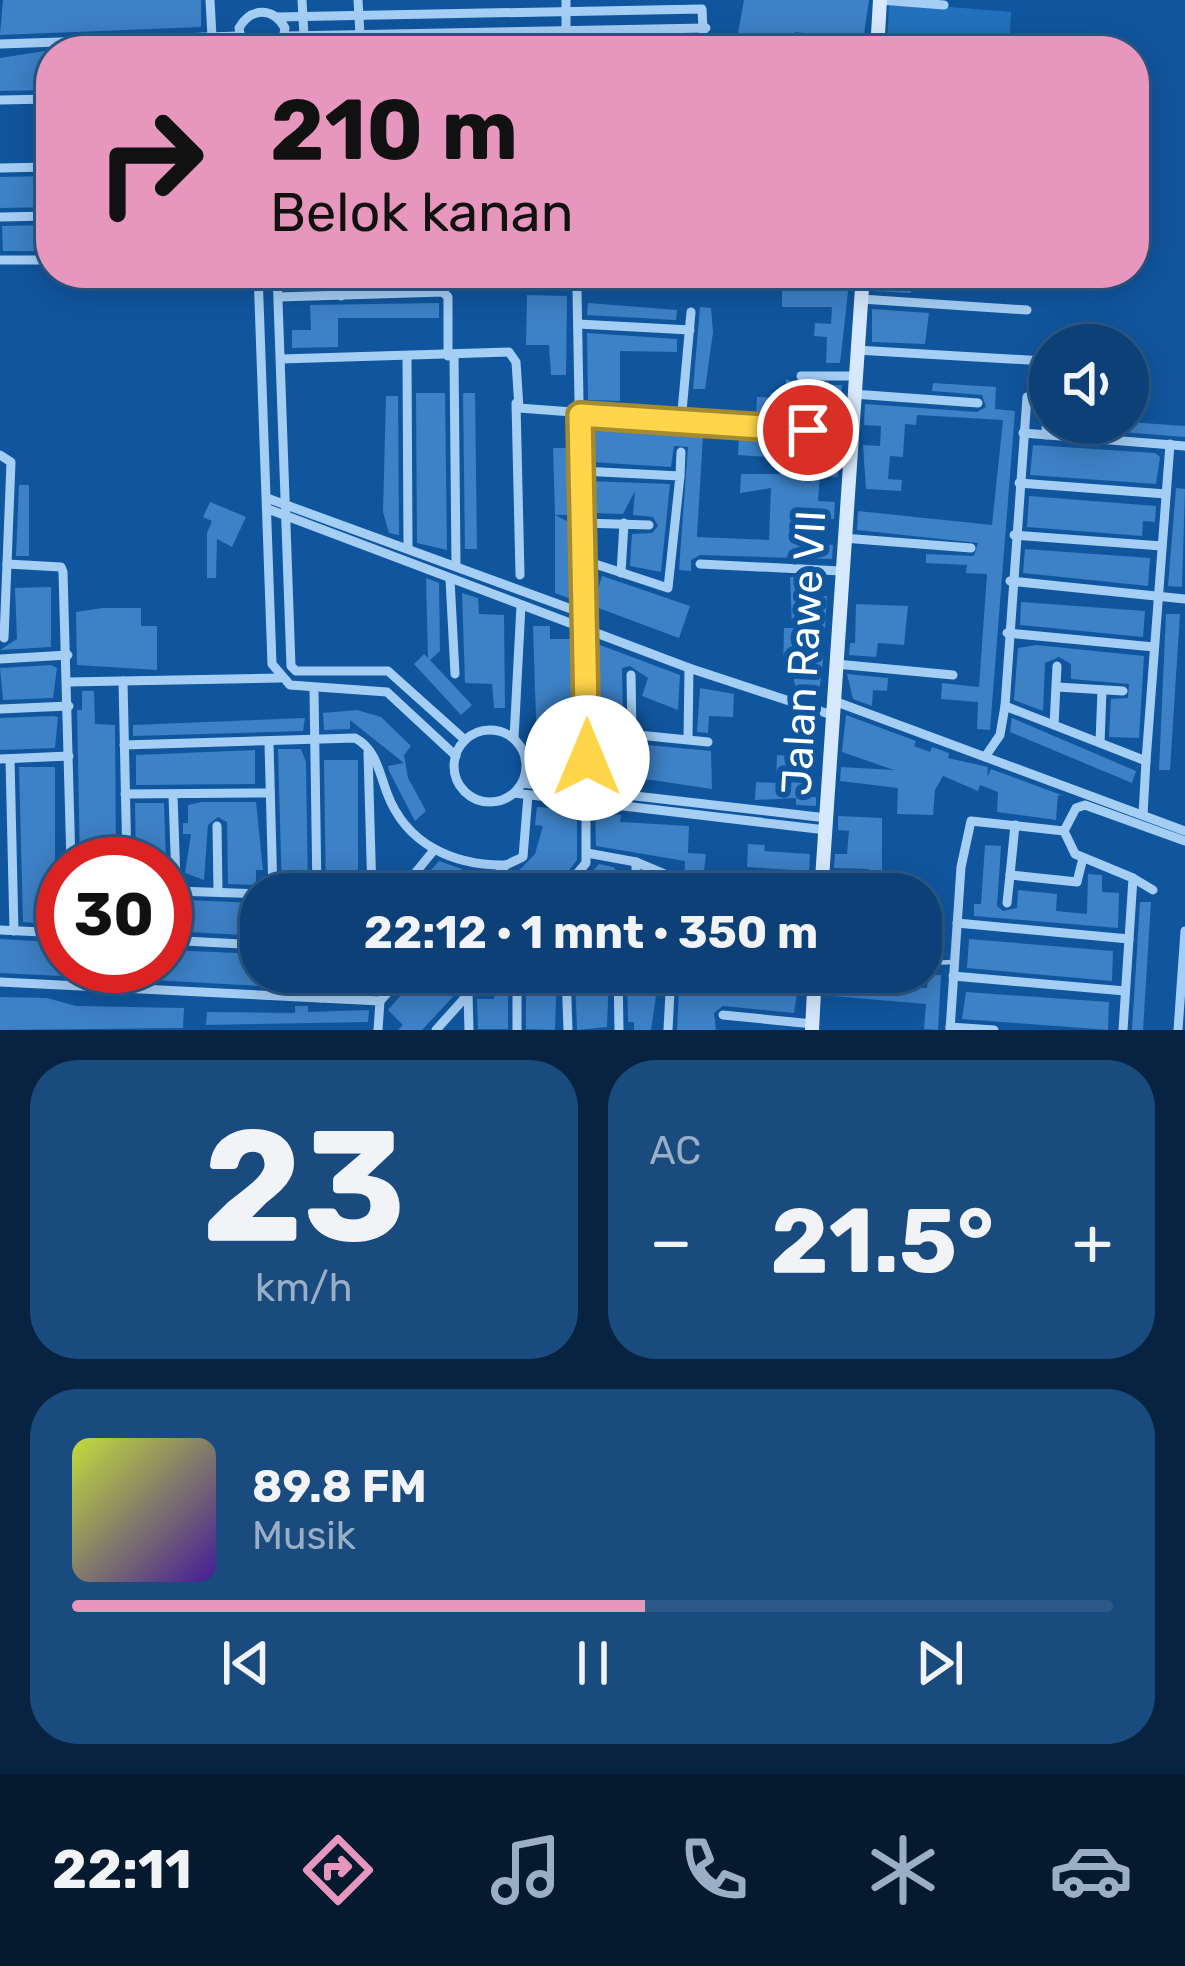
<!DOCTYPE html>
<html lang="id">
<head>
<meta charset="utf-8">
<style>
	body { margin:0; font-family:Rubik,sans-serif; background:#1a4b7e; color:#f1f3f6; height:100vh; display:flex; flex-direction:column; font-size:45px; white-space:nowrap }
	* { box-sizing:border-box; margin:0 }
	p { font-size:39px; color:#9aafc5 }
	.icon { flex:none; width:66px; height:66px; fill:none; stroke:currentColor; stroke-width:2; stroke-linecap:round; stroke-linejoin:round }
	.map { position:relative; height:1030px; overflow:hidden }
	.sheet { display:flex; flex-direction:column; gap:30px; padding:30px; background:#072341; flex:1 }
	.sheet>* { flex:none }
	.top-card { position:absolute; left:36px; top:36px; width:1113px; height:252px; border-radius:48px; box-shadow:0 6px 30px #0003,0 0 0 3px #2c5988; background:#e797bd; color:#111; overflow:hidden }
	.buttons { position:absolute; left:1029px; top:324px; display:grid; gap:24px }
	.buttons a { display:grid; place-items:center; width:120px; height:120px; border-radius:50%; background:#0c4076; box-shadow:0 6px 30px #0003,0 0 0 3px #2c5988; font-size:60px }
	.speed { position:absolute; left:36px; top:837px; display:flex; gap:24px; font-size:60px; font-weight:700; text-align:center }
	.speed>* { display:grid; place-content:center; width:156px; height:156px; border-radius:50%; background:#0c4076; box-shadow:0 6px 30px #0003,0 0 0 3px #2c5988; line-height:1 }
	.speed .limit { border:18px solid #d22; background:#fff; color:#111 }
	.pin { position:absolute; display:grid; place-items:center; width:102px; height:102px; color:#fff; margin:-51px; border:6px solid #fff; border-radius:50%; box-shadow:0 3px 12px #0007 }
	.me { position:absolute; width:132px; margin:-66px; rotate:0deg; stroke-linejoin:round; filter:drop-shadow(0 0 9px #0008) }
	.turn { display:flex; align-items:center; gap:42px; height:252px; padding:0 36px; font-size:54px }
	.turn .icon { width:156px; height:156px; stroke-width:2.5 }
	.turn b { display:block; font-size:84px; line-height:102px }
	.big { font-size:90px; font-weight:700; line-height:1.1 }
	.sheet .tile { flex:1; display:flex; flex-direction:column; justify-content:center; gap:18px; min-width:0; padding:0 42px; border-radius:48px; background:#1a4b7e }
	.sheet .dial { align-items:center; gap:0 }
	.dial b { font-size:156px; line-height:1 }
	.song { display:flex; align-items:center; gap:36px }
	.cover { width:144px; height:144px; border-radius:18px; background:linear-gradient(135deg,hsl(70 70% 55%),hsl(260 70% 35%)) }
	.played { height:12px; border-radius:6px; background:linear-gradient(90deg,#e797bd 55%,#2c5988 55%) }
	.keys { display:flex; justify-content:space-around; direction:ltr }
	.heat { display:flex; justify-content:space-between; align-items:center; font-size:66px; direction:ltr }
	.sheet .tiles { flex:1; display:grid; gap:30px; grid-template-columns:1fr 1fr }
	.tile:last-child { grid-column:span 2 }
	.trip { position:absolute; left:240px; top:873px; width:702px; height:120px; border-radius:48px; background:#0c4076; box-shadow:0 6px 30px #0003,0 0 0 3px #2c5988; font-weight:700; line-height:120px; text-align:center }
	.tabs { display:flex; height:192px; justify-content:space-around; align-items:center; background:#051a2f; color:#9aafc5 }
	.tabs .icon { width:84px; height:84px }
	.tabs .on { color:#e797bd }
	.tabs b { font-size:54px; color:#f1f3f6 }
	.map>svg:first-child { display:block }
	.green { fill:#2271bc }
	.building { fill:#3d81c6 }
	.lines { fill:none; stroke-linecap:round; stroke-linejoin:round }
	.lane { stroke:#a5cef5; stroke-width:4.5 }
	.street { stroke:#a5cef5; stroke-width:9 }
	.secondary { stroke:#d6e9fe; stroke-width:14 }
	.route-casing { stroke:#a68a30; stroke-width:30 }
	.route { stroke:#ffd54a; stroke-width:21 }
	.labels { text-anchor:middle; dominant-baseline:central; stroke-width:12; stroke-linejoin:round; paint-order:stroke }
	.street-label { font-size:42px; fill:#fff; stroke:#10569e }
</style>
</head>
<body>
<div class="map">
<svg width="1185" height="1030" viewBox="0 0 1185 1030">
	<rect width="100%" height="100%" fill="#10569e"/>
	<path class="green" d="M 889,2 L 1011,12 L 1009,51 L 887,51 Z"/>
	<g class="building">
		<path d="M 3,0 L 201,0 L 201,27 L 0,35 Z"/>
		<path d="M 744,0 L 869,0 L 862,48 L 826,45 L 825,51 L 810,51 L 812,34 L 795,32 L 794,45 L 785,44 L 785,51 L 736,44 Z"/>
		<path d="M 45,51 L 46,90 L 0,91 L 0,58 Z"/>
		<path d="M 51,176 L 51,207 L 0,208 L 0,177 Z"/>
		<path d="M 51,225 L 51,251 L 3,251 L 2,226 Z"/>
		<path d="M 820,273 L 850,274 L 840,363 L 826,363 L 827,337 L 814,336 L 815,323 L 831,324 L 832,307 L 782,307 L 782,289 L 819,290 Z"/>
		<path d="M 874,273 L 912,273 L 911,293 L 873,291 Z"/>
		<path d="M 527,295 L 567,296 L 566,375 L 551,375 L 549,345 L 526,345 Z"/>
		<path d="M 439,303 L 439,318 L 338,318 L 338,347 L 292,348 L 292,330 L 311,330 L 310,305 Z"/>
		<path d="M 588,303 L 677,310 L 676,320 L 587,315 Z"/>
		<path d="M 700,307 L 711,308 L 713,332 L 705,389 L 693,389 Z"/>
		<path d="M 872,309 L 929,313 L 925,344 L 872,342 Z"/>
		<path d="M 587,333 L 677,339 L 677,352 L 620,351 L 620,401 L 588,400 Z"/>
		<path d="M 786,379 L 801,385 L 842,385 L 840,413 L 756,417 L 757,397 L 785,398 Z"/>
		<path d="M 933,383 L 996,387 L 995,409 L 1015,411 L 990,730 L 977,729 L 978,702 L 941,699 L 942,683 L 979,687 L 987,574 L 966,573 L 967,565 L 926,563 L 926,554 L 974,556 L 978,543 L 857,530 L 858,511 L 992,525 L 1003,420 L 917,415 L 916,425 L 905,424 L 903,457 L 890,456 L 888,479 L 902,480 L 901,491 L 866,489 L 863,445 L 880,446 L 881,426 L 864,425 L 865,404 L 977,412 L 986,407 L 982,395 L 932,391 Z"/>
		<path d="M 416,393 L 445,393 L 447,550 L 417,543 Z"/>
		<path d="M 463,393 L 475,393 L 477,549 L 465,549 Z"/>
		<path d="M 386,396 L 398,396 L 399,535 L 389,533 L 383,512 Z"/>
		<path d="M 1128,422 L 1185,426 L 1185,437 L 1109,431 L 1109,423 Z"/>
		<path d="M 588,426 L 703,435 L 697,537 L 769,540 L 771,488 L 740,493 L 741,474 L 780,474 L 781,458 L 738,455 L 739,438 L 840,444 L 838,477 L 820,476 L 818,501 L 835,502 L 834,519 L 818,518 L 817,543 L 833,545 L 832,559 L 700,555 L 691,560 L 691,571 L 679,570 L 688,447 L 674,446 L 671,467 L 589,462 Z"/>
		<path d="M 1033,445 L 1155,453 L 1160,457 L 1156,484 L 1030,475 Z"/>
		<path d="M 553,448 L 567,448 L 572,515 L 555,515 Z"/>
		<path d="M 589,481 L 670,484 L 661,572 L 630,566 L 632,534 L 652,533 L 658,526 L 653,517 L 633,515 L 635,491 L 623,514 L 590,513 Z"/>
		<path d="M 19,485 L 29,485 L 29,556 L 16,556 Z"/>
		<path d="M 1176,488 L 1185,489 L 1182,587 L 1168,586 Z"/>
		<path d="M 1029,496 L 1156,506 L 1155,522 L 1143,521 L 1142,536 L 1027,527 Z"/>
		<path d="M 210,502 L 246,517 L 232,547 L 217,539 L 216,578 L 207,578 L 207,533 L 212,521 L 203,517 Z"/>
		<path d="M 555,515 L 571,523 L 573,600 L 555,593 Z"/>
		<path d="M 1025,549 L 1150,558 L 1148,586 L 1023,573 Z"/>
		<path d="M 602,576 L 690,606 L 679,638 L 593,606 Z"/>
		<path d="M 790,577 L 820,579 L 820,596 L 827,596 L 825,628 L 792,626 Z"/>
		<path d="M 426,578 L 439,583 L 440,651 L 430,660 L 472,705 L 461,715 L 414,664 L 424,654 L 428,658 Z"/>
		<path d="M 51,587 L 51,647 L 0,650 L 17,639 L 15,588 Z"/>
		<path d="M 462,593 L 478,598 L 479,614 L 504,615 L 505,708 L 494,708 L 492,684 L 465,683 Z"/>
		<path d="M 1021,602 L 1145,611 L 1143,637 L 1020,625 Z"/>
		<path d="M 856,604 L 908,606 L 904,645 L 878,643 L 876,657 L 849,655 L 850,643 L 855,643 Z"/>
		<path d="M 103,608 L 141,608 L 141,626 L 157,626 L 157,670 L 77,665 L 76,612 Z"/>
		<path d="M 1166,614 L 1180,614 L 1170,770 L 1159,770 Z"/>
		<path d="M 533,626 L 550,626 L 550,639 L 571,639 L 572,773 L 549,772 L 550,750 L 537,751 Z"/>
		<path d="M 784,628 L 798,628 L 801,651 L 824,652 L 818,701 L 797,694 L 792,671 L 783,671 Z"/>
		<path d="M 592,642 L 680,675 L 678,710 L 642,696 L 648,678 L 630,666 L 622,668 L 623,723 L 594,722 Z"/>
		<path d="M 1036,645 L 1144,656 L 1139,738 L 1109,737 L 1111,699 L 1128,698 L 1129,684 L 1071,679 L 1071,664 L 1059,657 L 1045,663 L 1043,711 L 1014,700 L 1018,648 Z"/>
		<path d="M 51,665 L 57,668 L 53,698 L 3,700 L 0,668 Z"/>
		<path d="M 847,674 L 888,678 L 887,691 L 873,690 L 872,706 L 853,699 Z"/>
		<path d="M 700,688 L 734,694 L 733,717 L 709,716 L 708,733 L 697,732 Z"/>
		<path d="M 82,691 L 94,691 L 95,724 L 115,725 L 116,864 L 80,864 L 77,710 L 82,710 Z"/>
		<path d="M 357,710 L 381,717 L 411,746 L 404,755 L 408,778 L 426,811 L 415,821 L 389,771 L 388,766 L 404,763 L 350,720 L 350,729 L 324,730 L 323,713 Z"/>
		<path d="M 846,715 L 916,741 L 914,746 L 930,752 L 932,747 L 949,753 L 948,758 L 988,767 L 987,777 L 991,769 L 1064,796 L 1058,795 L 1056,820 L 997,812 L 998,792 L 980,785 L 978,791 L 943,776 L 935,790 L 933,815 L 897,814 L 898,788 L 840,781 L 841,767 L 894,770 L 842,752 Z"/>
		<path d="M 53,716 L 58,717 L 55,748 L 0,750 L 0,718 Z"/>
		<path d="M 305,718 L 303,731 L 133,736 L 133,725 Z"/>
		<path d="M 1012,718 L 1136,771 L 1132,783 L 1010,732 Z"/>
		<path d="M 594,740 L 711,751 L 712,789 L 652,780 L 596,780 Z"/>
		<path d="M 278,749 L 301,749 L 306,762 L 308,894 L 282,894 Z"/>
		<path d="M 255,750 L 255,784 L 136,785 L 136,755 Z"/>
		<path d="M 777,755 L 811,758 L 808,797 L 816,797 L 816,806 L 796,805 L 796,798 L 755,800 L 756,782 L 776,783 Z"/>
		<path d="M 324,760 L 358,760 L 358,894 L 326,894 Z"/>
		<path d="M 19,767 L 55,767 L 55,924 L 23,922 Z"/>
		<path d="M 202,802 L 256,802 L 263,870 L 256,870 L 256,885 L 228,884 L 227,822 L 218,817 L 208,825 L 204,880 L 185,873 L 191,834 L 183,834 L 183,823 L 188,823 L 188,805 Z"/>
		<path d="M 135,803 L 164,803 L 166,864 L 136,864 Z"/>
		<path d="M 537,807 L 577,810 L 577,860 L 551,894 L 496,894 L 535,854 L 543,826 L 535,825 Z"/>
		<path d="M 595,813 L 621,815 L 620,822 L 689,826 L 688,853 L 706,854 L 701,894 L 684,894 L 685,861 L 596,846 Z"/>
		<path d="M 838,816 L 882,818 L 882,894 L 868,894 L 869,869 L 834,868 L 835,854 L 847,854 L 849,831 L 838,830 Z"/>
		<path d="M 748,844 L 765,845 L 764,851 L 810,854 L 809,871 L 747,867 Z"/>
		<path d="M 985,845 L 1001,846 L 997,906 L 1003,911 L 1017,908 L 1018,890 L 1057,894 L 1056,911 L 1087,914 L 1088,874 L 1102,875 L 1102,892 L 1119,893 L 1118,928 L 974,916 L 974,904 L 981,904 Z"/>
		<path d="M 439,861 L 462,869 L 457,882 L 466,872 L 476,881 L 463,894 L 443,882 L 432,894 L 410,894 Z"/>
		<path d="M 599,864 L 613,867 L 626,880 L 618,894 L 572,894 Z"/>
		<path d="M 186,900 L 254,903 L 255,927 L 243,926 L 243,935 L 187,932 Z"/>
		<path d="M 1140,902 L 1151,902 L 1143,1030 L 1132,1030 Z"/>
		<path d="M 0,939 L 54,942 L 52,964 L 63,965 L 62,976 L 0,973 Z"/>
		<path d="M 969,939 L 1113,951 L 1112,981 L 967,968 Z"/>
		<path d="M 165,950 L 261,954 L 261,972 L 311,972 L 312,989 L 81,976 L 81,966 L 165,967 Z"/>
		<path d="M 421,972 L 476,972 L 422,1030 L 398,1030 L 403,1025 L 388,1010 Z"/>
		<path d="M 526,972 L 557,973 L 555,1030 L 526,1029 Z"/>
		<path d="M 575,972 L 609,975 L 607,1027 L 577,1030 Z"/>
		<path d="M 680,972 L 698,972 L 697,992 L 761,995 L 764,972 L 800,972 L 794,1013 L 723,1006 L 714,1013 L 716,1030 L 677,1030 Z"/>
		<path d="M 833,972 L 907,972 L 907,988 L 927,988 L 928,975 L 941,975 L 938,1030 L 924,1029 L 926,1004 L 832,996 Z"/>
		<path d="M 627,974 L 658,982 L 651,1030 L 634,1030 L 634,1022 L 628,1022 Z"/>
		<path d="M 495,978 L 508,978 L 508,1029 L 478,1029 L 477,999 L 494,999 Z"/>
		<path d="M 966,992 L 1109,1002 L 1108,1030 L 962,1019 Z"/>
		<path d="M 0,997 L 47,998 L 76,1006 L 184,1008 L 183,1028 L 0,1030 Z"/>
		<path d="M 295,1006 L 308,1006 L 308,1012 L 369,1010 L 368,1022 L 206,1025 L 207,1012 L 295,1013 Z"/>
	</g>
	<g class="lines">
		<path class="lane" d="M 929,963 L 953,962"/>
		<g class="street">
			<path d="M 210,0 L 212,37"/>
			<path d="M 302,0 L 304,36"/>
			<path d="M 358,0 L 360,35"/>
			<path d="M 880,0 L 944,5"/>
			<path d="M 277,17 L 702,9 L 704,51"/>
			<path d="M 286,36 L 706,28"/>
			<path d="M 0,44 L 238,36"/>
			<path d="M 243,51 L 239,28 C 251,7 273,7 285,28 L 281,51"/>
			<path d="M 566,51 L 566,0"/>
			<path d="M 0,100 L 51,99"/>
			<path d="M 0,168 L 51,167"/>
			<path d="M 0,217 L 51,216"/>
			<path d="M 0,260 L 51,260"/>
			<path d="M 258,273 L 272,664 L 290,685 L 387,692 L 456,756"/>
			<path d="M 277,273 L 291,666 L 296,671 L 388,671 L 465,740"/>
			<path d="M 340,273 L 341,296"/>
			<path d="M 449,273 L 449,277"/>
			<path d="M 577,290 L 586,790"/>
			<path d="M 279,297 L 443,292 L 448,297 L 448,356"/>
			<path d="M 861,299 L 1027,310"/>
			<path d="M 578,324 L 690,330"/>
			<path d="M 856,350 L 1044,361"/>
			<path d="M 454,356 L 456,565"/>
			<path d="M 407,357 L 408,547"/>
			<path d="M 281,359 L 509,352 L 516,362 L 519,408 L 850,433"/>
			<path d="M 801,376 L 854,376"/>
			<path d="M 853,394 L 978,403"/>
			<path d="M 1027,397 L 1005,706 L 1146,761 L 1170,444"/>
			<path d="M 516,403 L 520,575"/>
			<path d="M 681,422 L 691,312"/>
			<path d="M 1023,433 L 1185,446"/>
			<path d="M 1046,435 L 1047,395"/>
			<path d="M 0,455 L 11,462 L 7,564 L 61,567 L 63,572 L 71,864"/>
			<path d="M 581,471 L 680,476 L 668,588 L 583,560"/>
			<path d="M 680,476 L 681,452"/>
			<path d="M 1019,483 L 1166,494"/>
			<path d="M 267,498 L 585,614"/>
			<path d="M 268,509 L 689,668 L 832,715"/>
			<path d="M 582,523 L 649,525"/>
			<path d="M 1014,535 L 1162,546"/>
			<path d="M 843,538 L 971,548"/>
			<path d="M 700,564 L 841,571"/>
			<path d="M 621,573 L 624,523"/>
			<path d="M 450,579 L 455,674"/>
			<path d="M 1010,581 L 1185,599"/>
			<path d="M 1007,633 L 1154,647"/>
			<path d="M 4,638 L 7,564"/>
			<path d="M 0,659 L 68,655"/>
			<path d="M 836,664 L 953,675"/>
			<path d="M 631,675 L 632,735"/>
			<path d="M 123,681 L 127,864"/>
			<path d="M 68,682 L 280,678"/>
			<path d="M 1057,687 L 1123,691"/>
			<path d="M 314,690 L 317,894"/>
			<path d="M 834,701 L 1185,831"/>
			<path d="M 0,709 L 69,706"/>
			<path d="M 1054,725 L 1057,666"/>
			<path d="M 588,730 L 708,742"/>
			<circle cx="490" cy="766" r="36"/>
			<path d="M 514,739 L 521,605"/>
			<path d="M 688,739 L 689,668"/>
			<path d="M 269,743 L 273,894"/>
			<path d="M 1100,743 L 1102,690"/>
			<path d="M 124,745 L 355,738 C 376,749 379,772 387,793 C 406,844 453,866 506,865"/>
			<path d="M 368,753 L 372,894"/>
			<path d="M 985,757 L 1000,735 L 1005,706"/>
			<path d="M 0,759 L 69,756"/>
			<path d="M 10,759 L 14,931"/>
			<path d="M 522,783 L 827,818"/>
			<path d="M 514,793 L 826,830"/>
			<path d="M 125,794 L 270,793"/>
			<path d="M 173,795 L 178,940"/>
			<path d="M 1143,815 L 1146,761"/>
			<path d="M 1015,825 L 1010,875 L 1077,882 L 1083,858"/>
			<path d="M 217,826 L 218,891"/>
			<path d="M 1064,831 L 1075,854 L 1133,878 L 1123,1030"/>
			<path d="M 587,853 L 636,862 L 674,878 L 675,894"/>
			<path d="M 749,876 L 822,881"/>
			<path d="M 1133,878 L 1153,890"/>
			<path d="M 176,891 L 264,894"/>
			<path d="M 398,894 L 434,850"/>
			<path d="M 480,894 L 506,865 L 523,857 L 528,795"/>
			<path d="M 560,894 L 586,863 L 586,802"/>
			<path d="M 627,894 L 636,881 L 636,862"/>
			<path d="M 1007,903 L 1010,875"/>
			<path d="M 957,923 L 1129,939"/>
			<path d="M 0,930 L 63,933"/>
			<path d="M 165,940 L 261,945"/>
			<path d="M 320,972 L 321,998"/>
			<path d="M 566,972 L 568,1030"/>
			<path d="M 618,972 L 619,1030"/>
			<path d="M 653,972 L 670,976"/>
			<path d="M 953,976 L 1125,991"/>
			<path d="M 0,982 L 380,1001 L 378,1030"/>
			<path d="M 71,985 L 72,966"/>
			<path d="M 468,993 L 469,1030"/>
			<path d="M 380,1001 L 407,972"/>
			<path d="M 723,1015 L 813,1024"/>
			<path d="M 950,1027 L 994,1030"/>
			<path d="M 436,1030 L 488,972"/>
			<path d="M 517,1030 L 517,972"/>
			<path d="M 668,1030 L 671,972"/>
			<path d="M 950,1030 L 961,867 L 971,821 L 1064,831 L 1076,808 L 1085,805 L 1185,841"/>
			<path d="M 1178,1030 L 1185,931"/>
		</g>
		<g class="secondary">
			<path d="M 877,51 L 880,0"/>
			<path d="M 821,894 L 863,273"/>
			<path d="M 812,1030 L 815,972"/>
		</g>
	</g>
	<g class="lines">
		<g class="route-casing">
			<path id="route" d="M 587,758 L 580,415 L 808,430"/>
		</g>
		<use href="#route" class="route"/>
	</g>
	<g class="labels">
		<g class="street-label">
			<text transform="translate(804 653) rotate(-87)">Jalan Rawe VII</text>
		</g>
	</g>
</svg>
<div class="buttons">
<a><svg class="icon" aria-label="sound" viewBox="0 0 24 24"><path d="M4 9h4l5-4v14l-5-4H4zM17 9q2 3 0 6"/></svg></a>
</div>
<div class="speed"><div class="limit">30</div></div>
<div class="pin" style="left:808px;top:430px;background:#d93025"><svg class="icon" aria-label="arrive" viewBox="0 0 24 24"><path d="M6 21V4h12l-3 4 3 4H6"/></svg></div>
<svg class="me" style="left:587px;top:758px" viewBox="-20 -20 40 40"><circle r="19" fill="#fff"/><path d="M0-13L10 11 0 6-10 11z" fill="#ffd54a"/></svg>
<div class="trip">22:12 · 1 mnt · 350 m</div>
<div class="top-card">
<div class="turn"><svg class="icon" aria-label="right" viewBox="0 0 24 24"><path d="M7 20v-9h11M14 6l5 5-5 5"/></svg><div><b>210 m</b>Belok kanan</div></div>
</div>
</div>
<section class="sheet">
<div class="tiles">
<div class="tile dial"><b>23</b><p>km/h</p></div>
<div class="tile"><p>AC</p>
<div class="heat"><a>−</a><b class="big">21.5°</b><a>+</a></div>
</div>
<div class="tile">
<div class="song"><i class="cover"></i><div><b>89.8 FM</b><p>Musik</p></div></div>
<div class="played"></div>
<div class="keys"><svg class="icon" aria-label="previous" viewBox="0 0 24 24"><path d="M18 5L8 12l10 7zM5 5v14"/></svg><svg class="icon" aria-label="pause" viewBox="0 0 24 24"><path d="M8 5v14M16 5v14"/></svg><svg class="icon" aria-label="next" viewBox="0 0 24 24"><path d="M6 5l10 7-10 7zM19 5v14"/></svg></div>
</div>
</div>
</section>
<nav class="tabs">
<b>22:11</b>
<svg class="icon on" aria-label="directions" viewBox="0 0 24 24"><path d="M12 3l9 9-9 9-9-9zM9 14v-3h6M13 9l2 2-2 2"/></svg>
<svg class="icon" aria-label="music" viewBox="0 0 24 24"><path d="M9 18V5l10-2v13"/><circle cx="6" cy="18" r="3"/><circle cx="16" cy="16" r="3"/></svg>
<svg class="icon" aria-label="phone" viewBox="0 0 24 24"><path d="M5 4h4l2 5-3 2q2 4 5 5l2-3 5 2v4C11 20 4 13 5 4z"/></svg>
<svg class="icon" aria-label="climate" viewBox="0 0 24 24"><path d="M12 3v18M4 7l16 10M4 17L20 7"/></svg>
<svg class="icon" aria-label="car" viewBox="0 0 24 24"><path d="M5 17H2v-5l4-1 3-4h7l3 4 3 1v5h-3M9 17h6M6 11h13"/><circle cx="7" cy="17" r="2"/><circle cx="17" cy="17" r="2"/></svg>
</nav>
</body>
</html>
